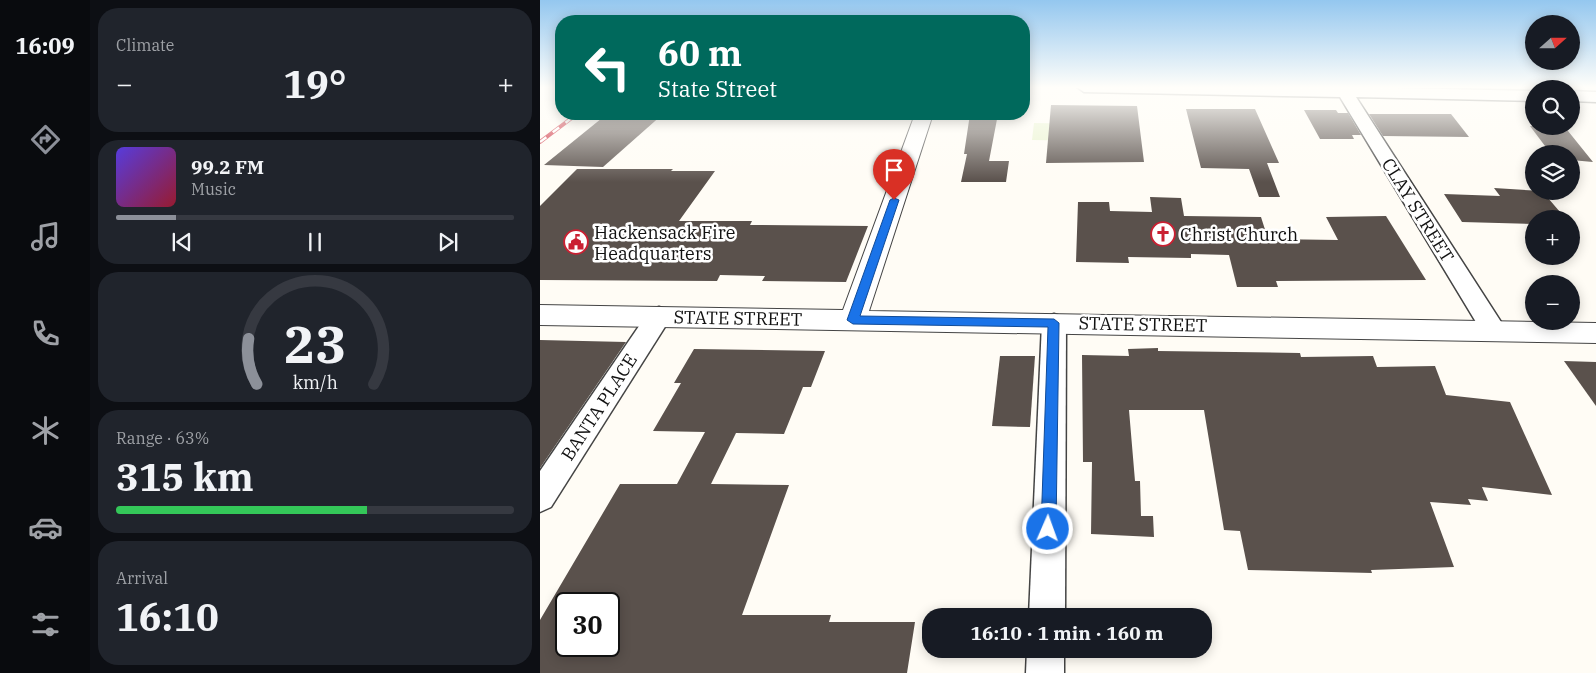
<!DOCTYPE html>
<html lang="en">
<head>
<meta charset="utf-8">
<style>
	body { margin:0; font-family:"IBM Plex Serif",serif; background:#20242c; color:#f1f3f6; height:100vh; display:flex; flex-direction:column; font-size:19px; white-space:nowrap }
	* { box-sizing:border-box; margin:0 }
	p { font-size:16px; color:#9ea1a6 }
	.icon { flex:none; width:28px; height:28px; fill:none; stroke:currentColor; stroke-width:2; stroke-linecap:round; stroke-linejoin:round }
	.map { position:relative; flex:1; overflow:hidden }
	.drawer { display:flex; flex-direction:column; gap:8px; padding:8px; background:#0d0f14; width:450px }
	.drawer>* { flex:none }
	.banner { position:absolute; left:15px; top:15px; width:475px; height:105px; border-radius:20px; box-shadow:0 2px 12px #0003; background:#00695c; color:#fff; overflow:hidden }
	.needle { width:32px; rotate:69deg }
	.tools { position:absolute; left:985px; top:15px; display:grid; gap:10px }
	.tools a { display:grid; place-items:center; width:55px; height:55px; border-radius:50%; background:#171b24; box-shadow:0 2px 12px #0003; font-size:25px }
	.speed { position:absolute; left:15px; top:592px; display:flex; gap:10px; font-size:25px; font-weight:700; text-align:center }
	.speed>* { display:grid; place-content:center; width:65px; height:65px; border-radius:50%; background:#171b24; box-shadow:0 2px 12px #0003; line-height:1 }
	.speed .limit { border:2px solid #111; border-radius:8px; background:#fff; color:#111 }
	.pin { position:absolute; display:grid; place-items:center; width:42px; height:42px; color:#fff; margin:-51px -21px; border-radius:50% 50% 50% 0; rotate:-45deg; box-shadow:0 0 5px #0007 }
	.pin .icon { rotate:45deg }
	.me { position:absolute; width:55px; margin:-28px; rotate:2deg; stroke-linejoin:round; filter:drop-shadow(0 0 4px #0008) }
	.turn { display:flex; align-items:center; gap:18px; height:105px; padding:0 20px; font-size:22px }
	.turn .icon { width:65px; height:65px; stroke-width:2.5 }
	.turn b { display:block; font-size:35px; line-height:42px }
	.big { font-size:38px; font-weight:700; line-height:1.1 }
	.drawer .widget { flex:1; display:flex; flex-direction:column; justify-content:center; gap:8px; min-width:0; padding:0 18px; border-radius:20px; background:#20242c }
	.drawer .dial { align-items:center; gap:0 }
	.dial svg { height:130px; overflow:visible; fill:none; stroke:#363941; stroke-width:7; stroke-linecap:round; text-anchor:middle }
	.dial text { fill:#f1f3f6; stroke:none }
	.song { display:flex; align-items:center; gap:15px }
	.cover { width:60px; height:60px; border-radius:8px; background:linear-gradient(135deg,hsl(250 70% 55%),hsl(350 70% 35%)) }
	.played { height:5px; border-radius:2px; background:linear-gradient(90deg,#8c9099 15%,#363941 15%) }
	.keys { display:flex; justify-content:space-around; direction:ltr }
	.heat { display:flex; justify-content:space-between; align-items:center; font-size:28px; direction:ltr }
	.charge { height:8px; border-radius:4px; background:linear-gradient(90deg,#34c759 63%,#363941 0) }
	.trip { position:absolute; left:382px; top:608px; width:290px; height:50px; border-radius:20px; background:#171b24; box-shadow:0 2px 12px #0003; font-weight:700; line-height:50px; text-align:center }
	main { display:flex; flex:1; min-height:0 }
	.menu { display:flex; flex-direction:column; width:90px; justify-content:space-around; align-items:center; background:#090b0e; color:#9ea1a6 }
	.menu .icon { width:35px; height:35px }
	.menu .selected { color:#8c9099 }
	.menu b { font-size:22px; color:#f1f3f6 }
	.map>svg:first-child { display:block }
	.pitch { fill:#e8f3cd }
	.building { fill:#5a514c; fill-rule:evenodd }
	.lines { fill:none; stroke-linecap:round; stroke-linejoin:round }
	.minor-casing { stroke:#444; stroke-width:3 }
	.tertiary-casing { stroke:#444; stroke-width:2 }
	.minor { fill:#fff; fill-rule:evenodd }
	.tertiary { fill:#fff; fill-rule:evenodd }
	.rail-casing { stroke:#ca2032; stroke-width:4 }
	.rail { stroke:#fff; stroke-width:2.5; stroke-dasharray:8; stroke-linecap:butt }
	.route { fill:#1a73e8; stroke:#114b97 }
	.labels { text-anchor:middle; dominant-baseline:central; stroke-width:5; stroke-linejoin:round; paint-order:stroke }
	.street-label { font-size:18px; fill:#111; stroke:#fff }
	.poi-label { font-size:18px; fill:#111; stroke:#fff; text-anchor:start }
</style>
</head>
<body>
<main>
<nav class="menu">
<b>16:09</b>
<svg class="icon selected" aria-label="directions" viewBox="0 0 24 24"><path d="M12 3l9 9-9 9-9-9zM9 14v-3h6M13 9l2 2-2 2"/></svg>
<svg class="icon" aria-label="music" viewBox="0 0 24 24"><path d="M9 18V5l10-2v13"/><circle cx="6" cy="18" r="3"/><circle cx="16" cy="16" r="3"/></svg>
<svg class="icon" aria-label="phone" viewBox="0 0 24 24"><path d="M5 4h4l2 5-3 2q2 4 5 5l2-3 5 2v4C11 20 4 13 5 4z"/></svg>
<svg class="icon" aria-label="climate" viewBox="0 0 24 24"><path d="M12 3v18M4 7l16 10M4 17L20 7"/></svg>
<svg class="icon" aria-label="car" viewBox="0 0 24 24"><path d="M5 17H2v-5l4-1 3-4h7l3 4 3 1v5h-3M9 17h6M6 11h13"/><circle cx="7" cy="17" r="2"/><circle cx="17" cy="17" r="2"/></svg>
<svg class="icon" aria-label="filters" viewBox="0 0 24 24"><path d="M4 7h16M4 17h16"/><circle cx="9" cy="7" r="2"/><circle cx="15" cy="17" r="2"/></svg>
</nav>
<section class="drawer">
<div class="widget"><p>Climate</p>
<div class="heat"><a>−</a><b class="big">19°</b><a>+</a></div>
</div>
<div class="widget">
<div class="song"><i class="cover"></i><div><b>99.2 FM</b><p>Music</p></div></div>
<div class="played"></div>
<div class="keys"><svg class="icon" aria-label="previous" viewBox="0 0 24 24"><path d="M18 5L8 12l10 7zM5 5v14"/></svg><svg class="icon" aria-label="pause" viewBox="0 0 24 24"><path d="M8 5v14M16 5v14"/></svg><svg class="icon" aria-label="next" viewBox="0 0 24 24"><path d="M6 5l10 7-10 7zM19 5v14"/></svg></div>
</div>
<div class="widget dial"><svg viewBox="0 0 100 80">
<path d="M14 69A42 42 0 1 1 86 69"/>
<path d="M14 69A42 42 0 0 1 9 41" stroke="#8c9099"/>
<text x="50" y="56" font-size="32" font-weight="700">23</text>
<text x="50" y="72" font-size="11">km/h</text>
</svg></div>
<div class="widget"><p>Range · 63%</p><b class="big">315 km</b><div class="charge"></div></div>
<div class="widget"><p>Arrival</p><b class="big">16:10</b></div>
</section>
<div class="map">
<svg width="1056" height="673" viewBox="0 0 1056 673">
	<rect width="100%" height="100%" fill="#fffcf5"/>
	<path class="pitch" d="M 494,123 L 552,124 L 552,141 L 492,140 Z"/>
	<g class="building">
		<path d="M 511,105 L 597,106 L 604,162 L 506,163 Z"/>
		<path d="M 646,109 L 715,109 L 739,163 L 727,163 L 740,197 L 719,197 L 709,169 L 661,168 Z"/>
		<path d="M 764,110 L 796,110 L 798,113 L 808,113 L 821,135 L 812,135 L 814,139 L 780,139 Z"/>
		<path d="M 67,114 L 123,114 L 63,167 L 4,165 Z"/>
		<path d="M 430,114 L 458,114 L 449,161 L 469,161 L 466,182 L 421,182 L 427,154 L 424,154 Z"/>
		<path d="M 829,114 L 911,114 L 929,137 L 843,136 Z"/>
		<path d="M 990,126 L 1024,126 L 1053,162 L 1031,160 L 1031,154 L 1011,154 Z"/>
		<path d="M 37,169 L 133,169 L 131,171 L 175,171 L 139,221 L 212,221 L 210,225 L 328,226 L 306,282 L 222,281 L 225,276 L 180,275 L 177,281 L 0,280 L 0,206 Z"/>
		<path d="M 954,188 L 1002,191 L 1026,219 L 994,219 L 994,224 L 922,222 L 904,194 L 960,196 Z"/>
		<path d="M 610,197 L 641,198 L 644,216 L 721,217 L 728,239 L 798,240 L 786,217 L 846,216 L 886,280 L 736,281 L 738,287 L 697,287 L 689,255 L 651,254 L 651,258 L 588,257 L 589,263 L 536,262 L 538,202 L 569,202 L 570,211 L 612,212 Z"/>
		<path d="M 0,340 L 86,342 L 0,468 Z"/>
		<path d="M 618,348 L 618,351 L 760,353 L 761,357 L 833,356 L 837,367 L 895,366 L 906,395 L 970,402 L 1012,495 L 942,487 L 948,501 L 928,499 L 931,505 L 890,502 L 914,567 L 831,570 L 832,573 L 708,570 L 700,531 L 684,530 L 664,410 L 589,410 L 595,481 L 600,481 L 601,516 L 613,516 L 614,537 L 551,534 L 552,462 L 543,462 L 542,355 L 589,356 L 588,349 Z"/>
		<path d="M 154,349 L 285,351 L 271,387 L 263,387 L 244,434 L 196,433 L 171,484 L 249,485 L 202,615 L 291,615 L 289,622 L 375,622 L 367,673 L 0,673 L 0,620 L 80,484 L 137,484 L 165,432 L 113,431 L 141,383 L 134,383 ZM 26,604 L 69,604 L 69,646 L 26,646 Z"/>
		<path d="M 460,356 L 495,356 L 490,427 L 452,426 Z"/>
		<path d="M 1024,361 L 1056,362 L 1056,406 Z"/>
	</g>
	<g class="lines">
		<g class="minor-casing">
			<g id="minor">
				<path d="M 537,87 L 810,87 L 994,91 L 994,101 L 816,97 L 963,325 L 966,331 L 963,337 L 954,340 L 945,337 L 800,97 L 544,92 Z"/>
				<path d="M 1031,91 L 1056,92 L 1056,102 L 1031,101 Z"/>
				<path d="M 119,307 L 128,310 L 131,316 L 128,322 L 11,507 L 0,512 L 0,471 L 110,310 Z"/>
				<path d="M 514,314 L 523,317 L 526,323 L 525,616 L 489,616 L 502,323 L 505,317 Z"/>
				<path d="M 487,649 L 524,649 L 524,673 L 486,673 Z"/>
			</g>
		</g>
		<g class="tertiary-casing">
			<path id="tertiary" d="M 375,114 L 393,114 L 329,311 L 1056,323 L 1056,343 L 0,325 L 0,305 L 303,310 Z"/>
		</g>
		<use href="#minor" class="minor"/>
		<use href="#tertiary" class="tertiary"/>
		<g class="rail-casing">
			<path id="rail" d="M 0,142 L 37,114"/>
		</g>
		<use href="#rail" class="rail"/>
	</g>
	<linearGradient id="sky" x2="0" y2="1"><stop stop-color="#94c7ef"/><stop offset="0.48" stop-color="#fffefa"/><stop offset="1" stop-color="#fffefa" stop-opacity="0"/></linearGradient>
	<rect width="1056" height="182" fill="url(#sky)"/>
	<path class="route" d="M 354,198 L 359,200 L 320,316 L 514,319 L 519,323 L 516,529 L 514,534 L 508,536 L 503,534 L 501,529 L 508,327 L 313,324 L 307,320 L 350,200 Z"/>
	<defs>
		<g id="church-ring" transform="scale(1.25)"><circle r="9.5" fill="#fff" stroke="#ca2032" stroke-width="1.5"/><path d="M-1.2-6h2.4v3.5h3.3v2.4h-3.3V6h-2.4V-.1h-3.3v-2.4h3.3Z" fill="#ca2032"/></g>
		<g id="civic-ring" transform="scale(1.25)"><circle r="9.5" fill="#fff" stroke="#ca2032" stroke-width="1.5"/><path d="M-.6-6.5H3V-4.5H.6V-3L4-1V1h2V6H-6V1h2V-1L-.6-3ZM-1.2 2.5V6h2.4V2.5Z" fill="#ca2032"/></g>
	</defs>
	<g fill-rule="evenodd">
		<use href="#church-ring" x="623" y="234"/>
		<use href="#civic-ring" x="36" y="242"/>
	</g>
	<g class="labels">
		<g class="street-label">
			<text transform="translate(878 210) rotate(58)">CLAY STREET</text>
			<text transform="translate(198 318) rotate(1)">STATE STREET</text>
			<text transform="translate(603 324) rotate(1)">STATE STREET</text>
			<text transform="translate(59 407) rotate(-57)">BANTA PLACE</text>
		</g>
		<g class="poi-label">
			<text x="54" y="232">Hackensack Fire<tspan x="54" dy="21">Headquarters</tspan></text>
			<text x="640" y="234">Christ Church</text>
		</g>
	</g>
</svg>
<div class="tools">
<a><svg class="needle" viewBox="-14 -14 28 28"><path d="M0-13l5 13h-10z" fill="#e53935"/><path d="M0 13l5-13h-10z" fill="#9ea1a6"/></svg></a>
<a><svg class="icon" aria-label="search" viewBox="0 0 24 24"><circle cx="10" cy="10" r="6"/><path d="M15 15l6 6"/></svg></a>
<a><svg class="icon" aria-label="layers" viewBox="0 0 24 24"><path d="M12 4l9 5-9 5-9-5zM3 14l9 5 9-5"/></svg></a>
<a>+</a>
<a>−</a>
</div>
<div class="speed"><div class="limit">30</div></div>
<div class="pin" style="left:354px;top:200px;background:#d93025"><svg class="icon" aria-label="arrive" viewBox="0 0 24 24"><path d="M6 21V4h12l-3 4 3 4H6"/></svg></div>
<svg class="me" style="left:508px;top:529px" viewBox="-20 -20 40 40"><circle r="17" fill="#1a73e8" stroke="#fff" stroke-width="3"/><path d="M0-11L8 9 0 5-8 9z" fill="#fff"/></svg>
<div class="trip">16:10 · 1 min · 160 m</div>
<div class="banner">
<div class="turn"><svg class="icon" aria-label="left" viewBox="0 0 24 24"><path d="M17 20v-9H6M10 6l-5 5 5 5"/></svg><div><b>60 m</b>State Street</div></div>
</div>
</div>
</main>
</body>
</html>
